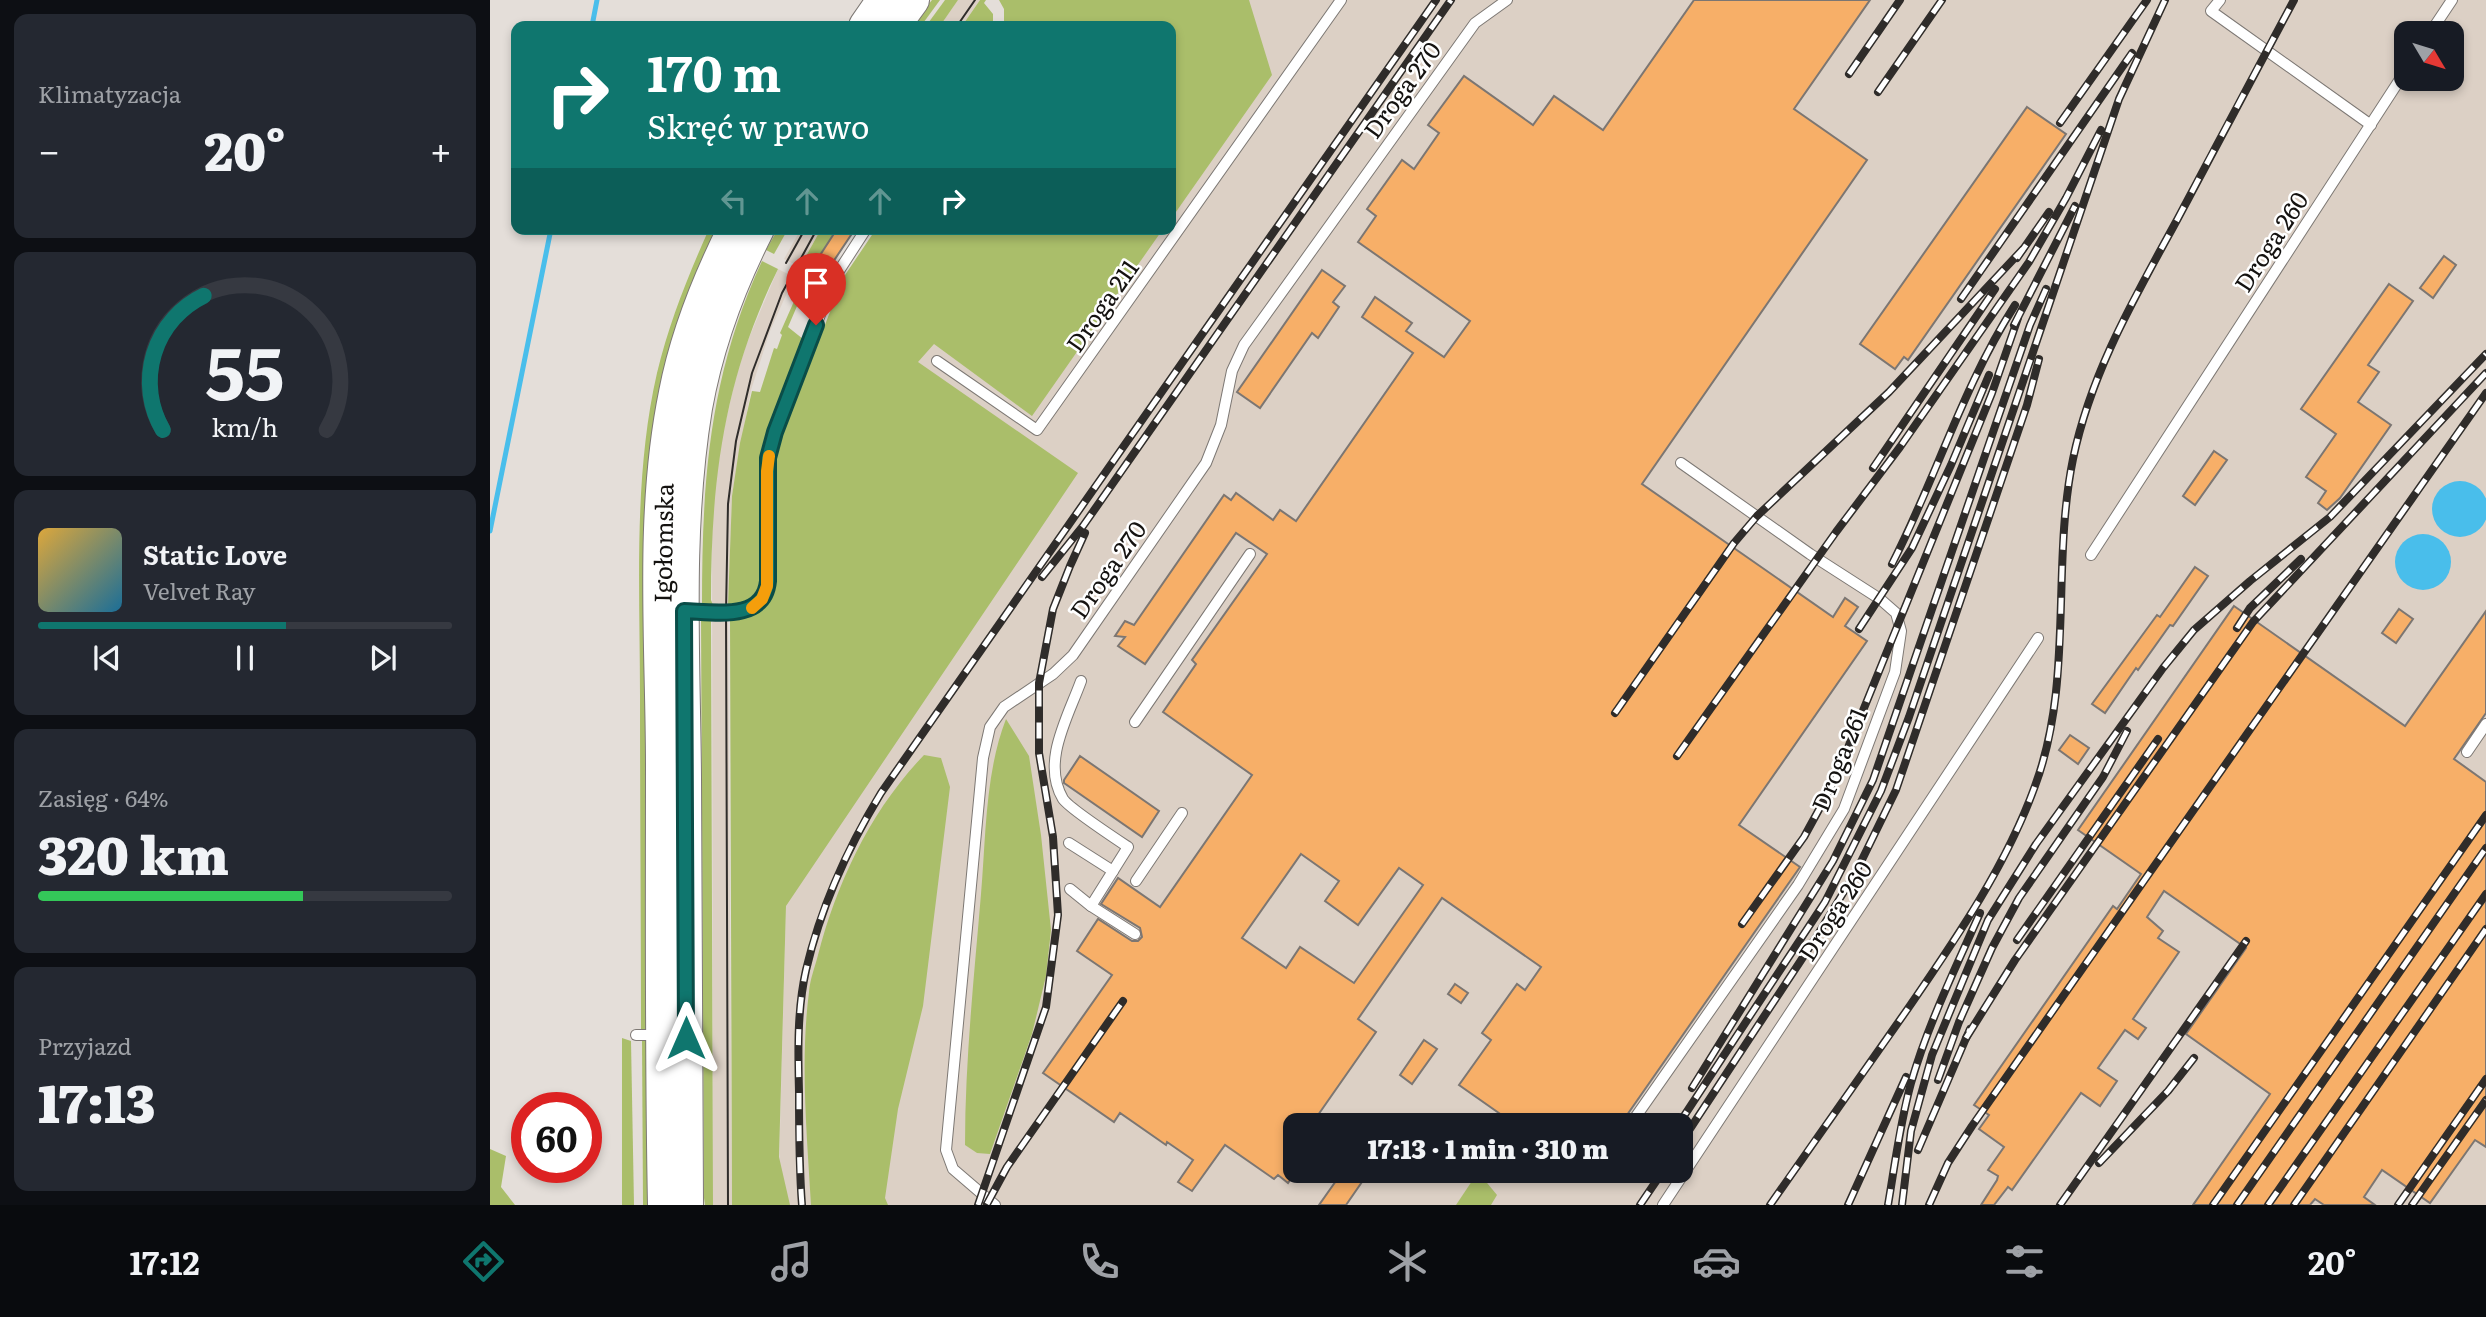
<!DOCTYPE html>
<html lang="pl">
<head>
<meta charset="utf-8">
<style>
	body { margin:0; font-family:Literata,serif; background:#242831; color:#f1f3f6; height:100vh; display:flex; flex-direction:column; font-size:26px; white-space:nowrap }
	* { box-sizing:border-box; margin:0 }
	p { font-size:23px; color:#9ea1a6 }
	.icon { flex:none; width:38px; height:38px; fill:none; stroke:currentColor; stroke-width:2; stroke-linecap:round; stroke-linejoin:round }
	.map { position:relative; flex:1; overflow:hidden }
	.sheet { display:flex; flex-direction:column; gap:14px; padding:14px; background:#0d0f14; width:490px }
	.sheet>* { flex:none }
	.guide { position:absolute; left:21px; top:21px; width:665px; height:214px; border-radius:14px; box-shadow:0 4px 10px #0003; background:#0f766e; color:#fff; overflow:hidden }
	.needle { width:46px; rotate:128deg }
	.fabs { position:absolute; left:1904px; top:21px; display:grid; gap:14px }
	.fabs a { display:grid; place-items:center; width:70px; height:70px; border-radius:14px; background:#171b24; box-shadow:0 4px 10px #0003; font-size:35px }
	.speed { position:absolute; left:21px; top:1092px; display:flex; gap:14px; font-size:35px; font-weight:700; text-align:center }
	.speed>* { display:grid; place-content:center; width:91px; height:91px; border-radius:50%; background:#171b24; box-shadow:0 4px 10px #0003; line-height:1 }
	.speed .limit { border:10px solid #d22; background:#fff; color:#111 }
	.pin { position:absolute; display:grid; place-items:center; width:60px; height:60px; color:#fff; margin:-72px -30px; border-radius:50% 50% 50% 0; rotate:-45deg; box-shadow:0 0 7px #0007 }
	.pin .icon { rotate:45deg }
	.me { position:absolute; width:77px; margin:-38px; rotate:0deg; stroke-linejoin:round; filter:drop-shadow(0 0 5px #0008) }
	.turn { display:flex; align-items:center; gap:24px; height:147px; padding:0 21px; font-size:32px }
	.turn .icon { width:91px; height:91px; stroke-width:2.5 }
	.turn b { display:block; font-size:49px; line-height:60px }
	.lanes { display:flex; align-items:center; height:66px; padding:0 21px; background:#0003; justify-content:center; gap:35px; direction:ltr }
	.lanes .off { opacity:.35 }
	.big { font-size:52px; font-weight:800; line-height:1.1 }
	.sheet .widget { flex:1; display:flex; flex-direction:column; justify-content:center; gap:10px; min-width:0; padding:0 24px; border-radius:14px; background:#242831 }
	.sheet .dial { align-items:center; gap:0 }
	.dial svg { height:182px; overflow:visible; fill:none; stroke:#363941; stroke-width:7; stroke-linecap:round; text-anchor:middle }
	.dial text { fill:#f1f3f6; stroke:none }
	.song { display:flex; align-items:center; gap:21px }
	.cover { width:84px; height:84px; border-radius:10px; background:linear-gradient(135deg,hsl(40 70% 55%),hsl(200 70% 35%)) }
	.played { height:7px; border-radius:4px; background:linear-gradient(90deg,#0f766e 60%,#363941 60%) }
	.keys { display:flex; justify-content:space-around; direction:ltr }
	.heat { display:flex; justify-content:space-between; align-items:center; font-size:38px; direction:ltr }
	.charge { height:10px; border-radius:5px; background:linear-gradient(90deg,#34c759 64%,#363941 0) }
	.trip { position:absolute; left:793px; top:1113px; width:410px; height:70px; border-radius:14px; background:#171b24; box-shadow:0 4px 10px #0003; font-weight:800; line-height:70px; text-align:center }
	.dock { display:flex; height:112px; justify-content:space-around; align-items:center; background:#090b0e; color:#9ea1a6 }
	.dock .icon { width:49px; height:49px }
	.dock .current { color:#0f766e }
	.dock b { font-size:32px; color:#f1f3f6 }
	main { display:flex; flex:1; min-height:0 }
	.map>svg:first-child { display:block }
	.built { fill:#dcd0c5; fill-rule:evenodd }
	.green { fill:#aabe6a }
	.water { fill:#49beeb }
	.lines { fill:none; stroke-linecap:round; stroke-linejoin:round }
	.stream { stroke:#49beeb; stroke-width:5 }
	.building { fill:#f7af68; stroke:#7c7672; stroke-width:2; fill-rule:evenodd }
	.service-casing { stroke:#7d7874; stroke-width:12 }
	.primary-casing { stroke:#7d7874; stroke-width:34 }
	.service { stroke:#fff; stroke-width:10 }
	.primary { stroke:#fff; stroke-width:32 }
	.tram { stroke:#2f2c2a; stroke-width:2 }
	.rail-casing { stroke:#2f2c2a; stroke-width:8 }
	.rail { stroke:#fff; stroke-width:5; stroke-dasharray:16; stroke-linecap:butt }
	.route-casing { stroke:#0a4d48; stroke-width:18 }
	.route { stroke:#0f766e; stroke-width:12 }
	.slow { stroke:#f59e0b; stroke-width:12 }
	.labels { text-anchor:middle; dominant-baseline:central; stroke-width:5; stroke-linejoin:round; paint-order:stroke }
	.street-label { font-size:24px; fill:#141210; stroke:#fff }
</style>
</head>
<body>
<main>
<section class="sheet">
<div class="widget"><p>Klimatyzacja</p>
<div class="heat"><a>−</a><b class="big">20°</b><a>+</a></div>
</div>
<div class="widget dial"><svg viewBox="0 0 100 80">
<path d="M14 69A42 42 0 1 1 86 69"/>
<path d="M14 69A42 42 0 0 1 32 10" stroke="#0f766e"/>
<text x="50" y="56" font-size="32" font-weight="700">55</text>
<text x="50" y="72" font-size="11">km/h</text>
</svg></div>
<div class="widget">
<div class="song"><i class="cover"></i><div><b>Static Love</b><p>Velvet Ray</p></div></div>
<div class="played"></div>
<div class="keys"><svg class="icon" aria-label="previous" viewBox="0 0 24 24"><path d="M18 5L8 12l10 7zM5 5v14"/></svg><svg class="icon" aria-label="pause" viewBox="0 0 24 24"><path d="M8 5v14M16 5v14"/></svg><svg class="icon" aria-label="next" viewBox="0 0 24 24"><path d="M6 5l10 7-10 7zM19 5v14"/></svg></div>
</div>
<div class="widget"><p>Zasięg · 64%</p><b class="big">320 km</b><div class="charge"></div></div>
<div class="widget"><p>Przyjazd</p><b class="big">17:13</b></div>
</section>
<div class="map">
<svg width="1996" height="1205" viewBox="0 0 1996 1205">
	<rect width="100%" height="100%" fill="#e4ded9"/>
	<g class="built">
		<path d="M 468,0 L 490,0 L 472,26 L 450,26 Z"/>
		<path d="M 551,0 L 1996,0 L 1996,1205 L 288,1205 L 296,906 L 393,229 L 681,229 L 681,26 ZM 1916,33 L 1962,33 L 1962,79 L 1916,79 ZM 805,1125 L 1190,1125 L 1190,1171 L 805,1171 Z"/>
		<path d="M 311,229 L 331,229 L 310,267 L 294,259 Z"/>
		<path d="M 288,269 L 304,277 L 280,331 L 261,390 L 242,496 L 238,617 L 242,1205 L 223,1205 L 222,510 L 230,446 L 245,381 L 256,345 Z"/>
	</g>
	<g class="green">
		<path d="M 442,0 L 450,0 L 431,26 L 421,26 Z"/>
		<path d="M 455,0 L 468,0 L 450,26 L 436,26 Z"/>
		<path d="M 490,0 L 496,0 L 494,3 L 503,14 L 503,26 L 472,26 Z"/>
		<path d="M 509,0 L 759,0 L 782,75 L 681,219 L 681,26 L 514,26 L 514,9 Z"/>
		<path d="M 219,229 L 231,229 L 158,1030 L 151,1030 C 151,918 150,807 150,696 C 150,589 143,478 167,373 C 179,323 198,276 219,229 Z"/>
		<path d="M 288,229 L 298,229 L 284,254 L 276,250 Z"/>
		<path d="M 331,229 L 347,229 L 323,265 L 335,274 L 334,278 L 310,267 Z"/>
		<path d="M 386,229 L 673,229 L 542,416 L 444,344 L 428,362 L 588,473 L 296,906 L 289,1157 L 300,1205 L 242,1205 L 240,618 C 259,617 273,616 282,597 L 283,466 L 286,452 L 353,278 Z"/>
		<path d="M 272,261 L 288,269 C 234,379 221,479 221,600 L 223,605 L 212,605 C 212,480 219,376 272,261 Z"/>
		<path d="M 313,281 L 317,283 L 298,327 L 313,339 L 272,450 L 271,581 C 266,597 255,604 238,605 L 242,496 L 250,443 L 262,391 L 270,392 L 284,348 L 287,349 L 292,335 L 290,333 Z"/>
		<path d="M 211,618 L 223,618 L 221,622 L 223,1205 L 215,1205 L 214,1198 Z"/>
		<path d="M 516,719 L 539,756 L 551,835 L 561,930 L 556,976 L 542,1034 L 500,1154 L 487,1153 L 475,1145 C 475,1061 484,978 491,894 C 496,837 495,773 516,719 Z"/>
		<path d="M 434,755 L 451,758 L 460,787 L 433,1006 L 408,1109 L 395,1198 L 398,1205 L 321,1205 C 317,1135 310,1062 319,992 C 320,979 325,967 328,955 C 347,882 381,810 434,755 Z"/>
		<path d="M 132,1038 L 141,1041 L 144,1205 L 132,1205 Z"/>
		<path d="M 152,1040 L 158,1041 L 164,1205 L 153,1205 Z"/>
		<path d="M 0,1149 L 16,1156 L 11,1187 L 25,1205 L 0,1205 Z"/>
		<path d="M 988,1172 L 1007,1195 L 1001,1205 L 966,1205 Z"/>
	</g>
	<g class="water">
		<circle cx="1970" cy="509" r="28"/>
		<circle cx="1933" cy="562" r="28"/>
	</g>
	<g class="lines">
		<g class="stream">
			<path d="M 102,26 L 107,0"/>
			<path d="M 0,531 L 61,229"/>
		</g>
	</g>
	<g class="building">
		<path d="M 1204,0 L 1380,0 L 1304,109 L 1377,160 L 1152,484 L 1343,617 L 1355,598 L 1368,607 L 1355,626 L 1377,641 L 1249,825 L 1310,867 L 1130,1125 L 1063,1125 L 1048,1115 L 1041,1125 L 1026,1125 L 969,1085 L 1001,1040 L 992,1033 L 1027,984 L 1035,990 L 1051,967 L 952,898 L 868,1019 L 886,1032 L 821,1125 L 805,1125 L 805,1173 L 798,1183 L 788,1175 L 784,1179 L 735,1145 L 702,1191 L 688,1182 L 703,1160 L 677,1142 L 676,1145 L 630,1113 L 624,1122 L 553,1073 L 622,975 L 587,951 L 608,919 L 642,941 L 648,941 L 652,937 L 650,928 L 611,904 L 628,878 L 670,907 L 762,775 L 673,712 L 706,664 L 702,660 L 777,554 L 746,533 L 655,664 L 628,646 L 635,637 L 625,636 L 635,621 L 644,625 L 734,495 L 741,500 L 746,493 L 783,520 L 790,510 L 806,521 L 923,353 L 872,317 L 885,297 L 922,323 L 916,331 L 954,357 L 980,321 L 868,242 L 886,216 L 877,209 L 912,160 L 924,169 L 949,133 L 938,125 L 974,76 L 1043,125 L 1064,96 L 1113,130 ZM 811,854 L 849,881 L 835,901 L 868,925 L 909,868 L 933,885 L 864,983 L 810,947 L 796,968 L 752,938 Z"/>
		<path d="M 1537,107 L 1576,134 L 1418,360 L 1414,357 L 1405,369 L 1370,344 Z"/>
		<path d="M 347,229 L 365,229 L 335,274 L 323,266 Z"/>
		<path d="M 1954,256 L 1966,265 L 1943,298 L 1930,288 Z"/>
		<path d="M 832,270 L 855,286 L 843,302 L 849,307 L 828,338 L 822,333 L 770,408 L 747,392 Z"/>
		<path d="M 1899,284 L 1923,301 L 1878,365 L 1889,372 L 1868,402 L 1901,425 L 1850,498 L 1837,510 L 1828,503 L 1836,491 L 1816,477 L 1846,434 L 1811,409 Z"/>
		<path d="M 1724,451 L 1737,460 L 1705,505 L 1693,496 Z"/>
		<path d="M 1705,567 L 1718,576 L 1683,626 L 1680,625 L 1648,670 L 1646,668 L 1615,713 L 1602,704 L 1667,615 L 1670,617 Z"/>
		<path d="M 1744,606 L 1915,726 L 1996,611 L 1996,713 L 1964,759 L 1996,782 L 1996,1147 L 1985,1140 L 1940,1203 L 1892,1170 L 1874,1197 L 1885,1205 L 1834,1205 L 1825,1199 L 1820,1205 L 1703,1205 L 1780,1094 L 1696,1034 L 1756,948 L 1674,891 L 1657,917 L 1673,931 L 1668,938 L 1689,952 L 1643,1019 L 1656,1028 L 1648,1039 L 1635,1030 L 1608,1068 L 1627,1081 L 1610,1106 L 1591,1093 L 1522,1190 L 1518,1187 L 1504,1205 L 1491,1205 L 1507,1180 L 1508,1176 L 1498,1170 L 1514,1147 L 1489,1129 L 1499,1115 L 1484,1105 L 1623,906 L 1627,909 L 1651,874 L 1588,830 Z"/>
		<path d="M 1909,609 L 1923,619 L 1906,643 L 1892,633 Z"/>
		<path d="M 1580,735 L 1599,748 L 1588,764 L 1569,750 Z"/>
		<path d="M 590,756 L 669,811 L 652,837 L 574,783 L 574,780 Z"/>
		<path d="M 965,984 L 978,993 L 971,1003 L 958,994 Z"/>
		<path d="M 934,1040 L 947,1049 L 922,1084 L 910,1075 Z"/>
		<path d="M 853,1171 L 862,1171 L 874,1179 L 856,1205 L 829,1205 Z"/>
	</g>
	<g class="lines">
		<g class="service-casing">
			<g id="service">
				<path d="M 1730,0 L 1721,11 L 1881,125"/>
				<path d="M 1940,33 L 1962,0"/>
				<path d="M 447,361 L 547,430 L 851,0"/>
				<path d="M 1601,555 L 1916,70"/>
				<path d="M 198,611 C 227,612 274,621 278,581 L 277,471 L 281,446 L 343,280 L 376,229"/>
				<path d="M 591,681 C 578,717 551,762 573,799 C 579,808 626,839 638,847 L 601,906 L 645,934"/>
				<path d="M 645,722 L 760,554"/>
				<path d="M 1977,752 L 1996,724"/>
				<path d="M 579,843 L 623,871"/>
				<path d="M 646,881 L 692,813"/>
				<path d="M 580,889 L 601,906"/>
				<path d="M 146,1035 L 168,1035"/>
				<path d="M 1140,1125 L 1308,885 L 1354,809 L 1405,672 L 1411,631 L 1406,613 L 1390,599 L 1320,554 L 1191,463"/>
				<path d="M 505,1205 L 463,1169 L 456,1150 L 493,758 L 500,727 L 514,707 L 563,674 L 583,655 L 716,463 L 731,425 L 742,371 L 754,345 L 985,23 L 1017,0"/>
				<path d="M 1173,1205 L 1548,638"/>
			</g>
		</g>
		<g class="primary-casing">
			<g id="primary">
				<path d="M 375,26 L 393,0"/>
				<path d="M 404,26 L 423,0"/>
				<path d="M 174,1205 C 171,1059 172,913 172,767 C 172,643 160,515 185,393 C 196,336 218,281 244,229"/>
				<path d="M 197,1205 C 196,1062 196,920 195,777 C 194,655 186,529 206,408 C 217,346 239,286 268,229"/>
			</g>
		</g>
		<use href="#service" class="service"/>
		<use href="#primary" class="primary"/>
		<g class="tram">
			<path d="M 467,26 L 485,0"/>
			<path d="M 296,263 L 315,229"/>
			<path d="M 238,1205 L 236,612 L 238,504 L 246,441 L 262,373 L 292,293 L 327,229"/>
		</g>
		<g class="rail-casing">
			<g id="rail">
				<path d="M 1359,74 L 1410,0"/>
				<path d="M 1388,92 L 1452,0"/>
				<path d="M 1570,123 L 1657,0"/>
				<path d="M 1527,258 L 1559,212"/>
				<path d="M 1471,299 L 1642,53"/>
				<path d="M 1524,325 L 1585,206"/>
				<path d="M 1383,468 L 1505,289"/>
				<path d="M 1402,564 C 1446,478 1473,386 1525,305"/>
				<path d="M 552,577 L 593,526 L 961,0"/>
				<path d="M 1747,628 L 1760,608 L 1811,559"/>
				<path d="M 1369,629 L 1422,548 L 1461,465 L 1499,375"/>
				<path d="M 1125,713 L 1244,543 L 1267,516 L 1399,392 L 1533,249"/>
				<path d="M 1187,756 L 1346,532 L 1410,447 L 1539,262 L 1576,198 L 1611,130"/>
				<path d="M 1252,924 L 1314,837 L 1344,782 L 1502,393 L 1528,318"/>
				<path d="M 1527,940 L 1668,739"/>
				<path d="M 1476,1038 L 1525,960 L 1763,622 L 1996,373"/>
				<path d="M 1448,1080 L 1469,1022 L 1502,948 L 1529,898 L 1613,777 L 1637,731"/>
				<path d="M 1202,1088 L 1343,861 L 1383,780 L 1540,325 L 1556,289"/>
				<path d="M 1188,1125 L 1335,902 L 1391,791 L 1419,717 L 1629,99 L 1675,0"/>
				<path d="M 1190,1144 L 1325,939 L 1366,872 L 1406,790 L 1537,405 L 1549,359"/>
				<path d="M 1428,1150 L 1480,1029"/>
				<path d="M 1609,1163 L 1678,1091 L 1704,1058"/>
				<path d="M 497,1204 L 517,1167 L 633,1001"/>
				<path d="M 312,1205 C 309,1167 309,1130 309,1092 C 308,1052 307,1010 316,970 C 331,906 357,849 391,793 L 946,0"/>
				<path d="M 488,1205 L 556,1007 L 568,915 L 563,837 L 549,753 L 549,683 L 563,609 L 580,566 L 595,533"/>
				<path d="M 1150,1205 L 1173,1171"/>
				<path d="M 1280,1205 C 1326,1139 1373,1073 1419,1007 C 1467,937 1516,866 1545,786 C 1584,681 1561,567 1583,459 C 1601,372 1645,297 1687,220 C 1726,146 1765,73 1804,0"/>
				<path d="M 1358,1205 L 1416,1077"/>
				<path d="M 1398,1205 C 1405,1164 1410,1123 1421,1083 C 1438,1024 1465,969 1490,913"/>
				<path d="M 1412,1205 L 1421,1131 L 1442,1055 L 1498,920 L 1546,844 L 1673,668 L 1704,630 L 1760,581 L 1840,517 L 1996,354"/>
				<path d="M 1439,1205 L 1458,1163 L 1482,1126 L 1996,393"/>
				<path d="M 1570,1205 L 1756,941"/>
				<path d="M 1723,1205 L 1996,815"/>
				<path d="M 1747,1205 L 1996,848"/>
				<path d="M 1778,1205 L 1996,894"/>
				<path d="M 1804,1205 L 1996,929"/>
				<path d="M 1908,1205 L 1996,1079"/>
				<path d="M 1922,1205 L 1996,1100"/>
			</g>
		</g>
		<use href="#rail" class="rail"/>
	</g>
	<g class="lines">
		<g class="route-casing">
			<path id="route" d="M 196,1038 L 194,611 C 224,612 274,622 278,581 L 278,458 L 285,432 L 326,325"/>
		</g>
		<use href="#route" class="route"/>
		<path class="slow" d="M 262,608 L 272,599 L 277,586 L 277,471 L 279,456"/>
	</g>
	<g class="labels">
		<g class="street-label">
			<text transform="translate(911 89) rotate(-54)">Droga 270</text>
			<text transform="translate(1780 241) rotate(-57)">Droga 260</text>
			<text transform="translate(611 305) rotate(-55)">Droga 211</text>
			<text transform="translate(172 543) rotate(-89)">Igołomska</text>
			<text transform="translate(617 569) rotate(-55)">Droga 270</text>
			<text transform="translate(1348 759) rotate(-68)">Droga 261</text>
			<text transform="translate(1344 910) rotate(-57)">Droga 260</text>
		</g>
	</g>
</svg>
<div class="fabs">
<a><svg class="needle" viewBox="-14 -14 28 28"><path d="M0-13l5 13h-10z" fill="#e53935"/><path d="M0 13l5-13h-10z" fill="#9ea1a6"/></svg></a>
</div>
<div class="speed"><div class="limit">60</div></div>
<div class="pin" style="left:326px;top:325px;background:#d93025"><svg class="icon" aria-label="arrive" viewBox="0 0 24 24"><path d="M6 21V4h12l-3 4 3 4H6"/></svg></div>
<svg class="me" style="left:196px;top:1038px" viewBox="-20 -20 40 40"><path d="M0-17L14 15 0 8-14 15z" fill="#0f766e" stroke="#fff" stroke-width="4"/></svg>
<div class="trip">17:13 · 1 min · 310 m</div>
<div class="guide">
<div class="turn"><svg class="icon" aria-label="right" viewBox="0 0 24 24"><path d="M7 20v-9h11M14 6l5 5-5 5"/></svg><div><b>170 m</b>Skręć w prawo</div></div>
<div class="lanes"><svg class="icon off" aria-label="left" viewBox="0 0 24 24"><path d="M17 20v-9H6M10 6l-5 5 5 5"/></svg><svg class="icon off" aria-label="ahead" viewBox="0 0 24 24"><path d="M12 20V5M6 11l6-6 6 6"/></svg><svg class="icon off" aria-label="ahead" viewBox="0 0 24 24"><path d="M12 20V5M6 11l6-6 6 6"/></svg><svg class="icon" aria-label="right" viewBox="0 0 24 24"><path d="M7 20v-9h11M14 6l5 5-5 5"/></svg></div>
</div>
</div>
</main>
<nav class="dock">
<b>17:12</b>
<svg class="icon current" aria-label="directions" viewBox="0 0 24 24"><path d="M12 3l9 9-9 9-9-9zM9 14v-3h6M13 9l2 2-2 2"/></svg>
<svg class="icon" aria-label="music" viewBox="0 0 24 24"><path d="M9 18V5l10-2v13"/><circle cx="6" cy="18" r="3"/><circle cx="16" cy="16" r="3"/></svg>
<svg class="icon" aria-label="phone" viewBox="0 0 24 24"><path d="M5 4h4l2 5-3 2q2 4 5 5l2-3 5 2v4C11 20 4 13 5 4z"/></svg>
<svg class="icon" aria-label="climate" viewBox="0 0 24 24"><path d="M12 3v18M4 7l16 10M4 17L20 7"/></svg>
<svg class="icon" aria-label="car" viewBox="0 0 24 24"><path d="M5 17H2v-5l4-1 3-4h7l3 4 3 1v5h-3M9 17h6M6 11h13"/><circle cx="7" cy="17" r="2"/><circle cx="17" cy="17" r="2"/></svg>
<svg class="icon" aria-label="filters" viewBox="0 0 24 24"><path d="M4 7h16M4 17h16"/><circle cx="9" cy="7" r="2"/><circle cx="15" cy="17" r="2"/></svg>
<b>20°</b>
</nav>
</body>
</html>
